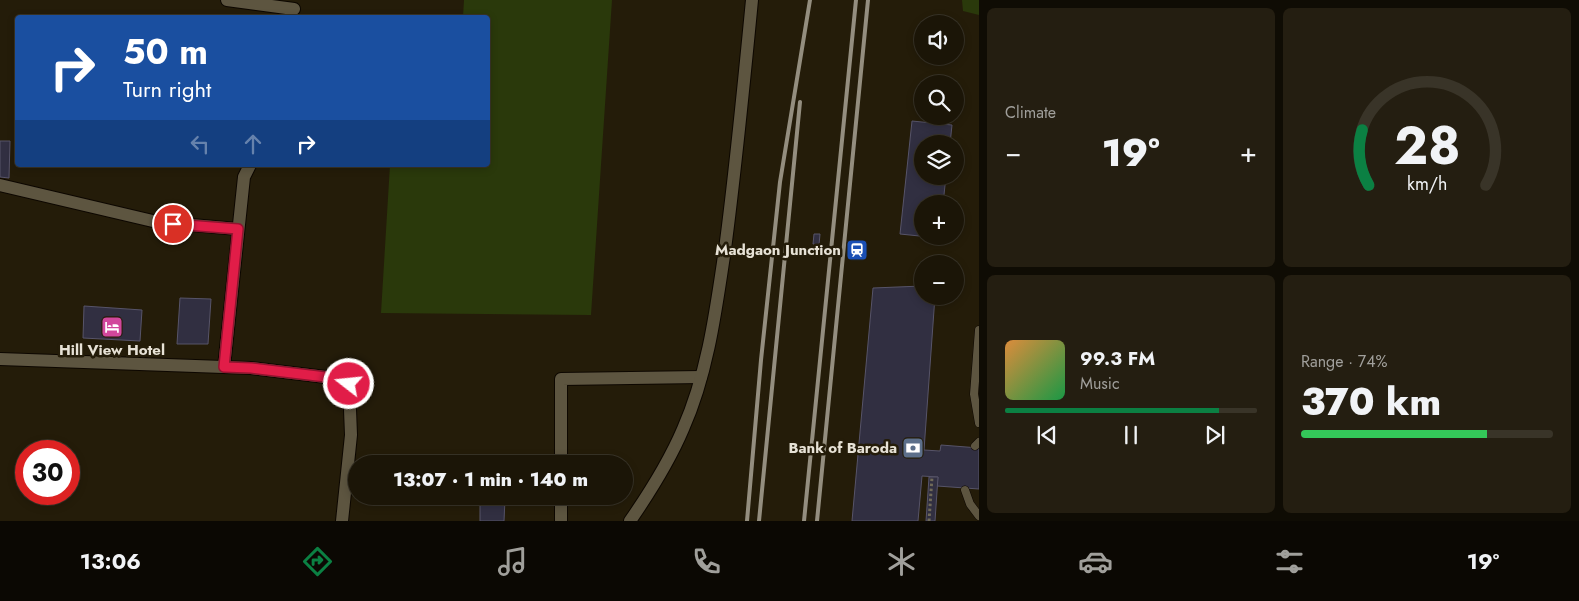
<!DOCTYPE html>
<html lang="en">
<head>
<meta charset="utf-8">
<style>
	body { margin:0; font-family:Jost,sans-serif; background:#241e11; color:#f1f3f6; height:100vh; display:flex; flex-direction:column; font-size:19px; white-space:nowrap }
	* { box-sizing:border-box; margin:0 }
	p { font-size:16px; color:#a09f9b }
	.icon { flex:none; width:28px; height:28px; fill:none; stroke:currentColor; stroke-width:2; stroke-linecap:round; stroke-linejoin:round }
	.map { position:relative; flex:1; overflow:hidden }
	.details { display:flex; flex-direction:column; gap:8px; padding:8px; background:#0f0c04; width:600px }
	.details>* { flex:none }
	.top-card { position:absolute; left:15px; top:15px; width:475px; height:152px; border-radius:5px; box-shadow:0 2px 8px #0003,0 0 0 1px #393428; background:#1a4fa0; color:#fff; overflow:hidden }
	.tools { position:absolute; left:914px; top:15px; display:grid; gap:10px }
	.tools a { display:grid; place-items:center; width:50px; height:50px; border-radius:50%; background:#1b1507; box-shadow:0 2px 8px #0003,0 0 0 1px #393428; font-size:25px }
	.speed { position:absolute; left:15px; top:440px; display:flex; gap:10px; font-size:25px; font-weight:700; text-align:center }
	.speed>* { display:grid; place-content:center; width:65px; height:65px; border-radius:50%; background:#1b1507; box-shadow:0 2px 8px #0003,0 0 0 1px #393428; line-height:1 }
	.speed .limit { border:8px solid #d22; background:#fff; color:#111 }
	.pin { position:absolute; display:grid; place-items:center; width:42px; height:42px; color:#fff; margin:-21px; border:2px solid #fff; border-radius:50%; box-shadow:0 1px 5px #0007 }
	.me { position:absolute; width:55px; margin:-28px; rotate:286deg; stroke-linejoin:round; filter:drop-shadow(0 0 4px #0008) }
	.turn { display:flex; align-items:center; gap:18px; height:105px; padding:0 25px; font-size:22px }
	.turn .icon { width:65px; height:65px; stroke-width:2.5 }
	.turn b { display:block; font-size:35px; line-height:42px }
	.lanes { display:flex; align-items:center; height:48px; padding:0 25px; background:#0003; justify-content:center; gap:25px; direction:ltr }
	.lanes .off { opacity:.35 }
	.big { font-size:38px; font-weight:800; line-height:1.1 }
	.details .tile { flex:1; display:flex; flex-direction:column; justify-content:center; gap:8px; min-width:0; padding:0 18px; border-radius:8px; background:#241e11 }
	.details .dial { align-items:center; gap:0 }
	.dial svg { height:130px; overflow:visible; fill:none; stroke:#393428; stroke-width:7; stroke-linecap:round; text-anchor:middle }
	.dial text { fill:#f1f3f6; stroke:none }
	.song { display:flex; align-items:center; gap:15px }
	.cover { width:60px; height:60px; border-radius:8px; background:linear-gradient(135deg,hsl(30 70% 55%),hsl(140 70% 35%)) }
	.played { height:5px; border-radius:2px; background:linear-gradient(90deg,#0b8043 85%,#393428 85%) }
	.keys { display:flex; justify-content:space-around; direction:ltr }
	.heat { display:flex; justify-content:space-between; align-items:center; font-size:28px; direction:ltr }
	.charge { height:8px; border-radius:4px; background:linear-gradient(90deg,#34c759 74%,#393428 0) }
	.details .tiles { flex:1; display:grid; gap:8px; grid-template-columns:repeat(2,1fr) }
	.trip { position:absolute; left:348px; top:455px; width:285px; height:50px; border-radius:25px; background:#1b1507; box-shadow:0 2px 8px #0003,0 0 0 1px #393428; font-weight:800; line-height:50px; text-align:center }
	.menu { display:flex; height:80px; justify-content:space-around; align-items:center; background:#0b0803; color:#a09f9b }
	.menu .icon { width:35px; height:35px }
	.menu .selected { color:#0b8043 }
	.menu b { font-size:22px; color:#f1f3f6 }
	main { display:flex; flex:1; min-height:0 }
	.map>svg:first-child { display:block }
	.green { fill:#2a390b }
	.building { fill:#312f41; stroke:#575469 }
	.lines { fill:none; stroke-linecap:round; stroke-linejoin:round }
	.service-casing { stroke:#0d0700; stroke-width:9 }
	.minor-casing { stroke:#0d0700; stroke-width:14 }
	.path { stroke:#706a59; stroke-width:3; stroke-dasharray:2.5 2.5; stroke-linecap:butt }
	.service { stroke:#5d5540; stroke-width:8 }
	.minor { stroke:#5d5540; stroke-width:12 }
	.rail { stroke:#948e7f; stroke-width:4 }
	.route-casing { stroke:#92132f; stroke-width:12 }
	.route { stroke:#e11d48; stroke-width:9 }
	.labels { text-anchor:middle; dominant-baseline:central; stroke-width:5; stroke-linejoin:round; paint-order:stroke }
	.poi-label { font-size:15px; font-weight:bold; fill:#e7e2d6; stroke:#241c09; text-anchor:end }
</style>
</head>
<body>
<main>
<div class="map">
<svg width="979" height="521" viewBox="0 0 979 521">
	<rect width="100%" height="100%" fill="#241c09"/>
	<g class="green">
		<path d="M 464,0 L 612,0 L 591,315 L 381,313 L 390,165 L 488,165 L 488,18 L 463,17 Z"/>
		<path d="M 962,0 L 979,0 L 979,15 L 963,11 Z"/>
	</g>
	<g class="building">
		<path d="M 912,121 L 952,125 L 950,144 L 922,144 L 922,176 L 946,176 L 943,204 L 922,204 L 922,236 L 939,236 L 939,238 L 900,234 Z"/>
		<path d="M 0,141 L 10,141 L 9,178 L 0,177 Z"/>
		<path d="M 814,234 L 820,234 L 819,245 L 813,244 Z"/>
		<path d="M 922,286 L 922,296 L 935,296 L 924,450 L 940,451 L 941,445 L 979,448 L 979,489 L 937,486 L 938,477 L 922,476 L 918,521 L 852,521 L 873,288 Z"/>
		<path d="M 180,298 L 211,299 L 208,344 L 177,344 Z"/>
		<path d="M 84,306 L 142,310 L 140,341 L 83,338 Z"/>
		<path d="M 929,477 L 938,477 L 935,521 L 926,521 Z"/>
		<path d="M 480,499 L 505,499 L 504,521 L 480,521 Z"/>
	</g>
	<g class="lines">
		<g class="service-casing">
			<g id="service">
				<path d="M 979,330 L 974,394 L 979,423"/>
				<path d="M 975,446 L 979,442"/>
				<path d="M 965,490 L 970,504 L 979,516"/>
			</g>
		</g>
		<g class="minor-casing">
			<g id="minor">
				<path d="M 227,0 L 294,9"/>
				<path d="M 0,185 L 157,222 L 238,229"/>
				<path d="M 0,359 L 251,368 L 334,378 L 349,384 L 351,435 L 342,521"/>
				<path d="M 224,367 L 244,177 L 250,165"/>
				<path d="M 561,464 L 561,379 L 701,377"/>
				<path d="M 561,496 L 561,521"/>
				<path d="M 630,521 C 650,492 669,462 683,429 C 708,373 716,309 725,249 C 736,166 744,83 752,0"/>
			</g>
		</g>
		<path class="path" d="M 929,521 L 932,477"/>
		<use href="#service" class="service"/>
		<use href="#minor" class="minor"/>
		<g class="rail">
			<path d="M 747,521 L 761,360 L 780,182 L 810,0"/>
			<path d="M 759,521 L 800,102"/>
			<path d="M 804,521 L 856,0"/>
			<path d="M 817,521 L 868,0"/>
		</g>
	</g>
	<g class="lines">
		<g class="route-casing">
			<path id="route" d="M 173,224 L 238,229 L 224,367 L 251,368 L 334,378 L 349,384"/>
		</g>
		<use href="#route" class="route"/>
	</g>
	<defs>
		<g id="station-square" transform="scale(1.125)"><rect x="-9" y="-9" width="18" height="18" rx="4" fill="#1a4fb4" stroke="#241c09"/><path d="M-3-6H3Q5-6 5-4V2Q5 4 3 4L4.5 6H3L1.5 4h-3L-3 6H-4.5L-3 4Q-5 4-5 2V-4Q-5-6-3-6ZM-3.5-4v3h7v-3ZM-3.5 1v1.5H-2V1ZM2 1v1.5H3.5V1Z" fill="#fff"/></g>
		<g id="hotel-square" transform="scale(1.125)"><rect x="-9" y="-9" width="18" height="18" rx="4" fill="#d1479c" stroke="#241c09"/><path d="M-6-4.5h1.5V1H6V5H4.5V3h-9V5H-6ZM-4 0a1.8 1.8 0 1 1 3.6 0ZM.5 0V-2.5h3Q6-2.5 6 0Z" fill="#fff"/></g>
		<g id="bank-square" transform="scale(1.125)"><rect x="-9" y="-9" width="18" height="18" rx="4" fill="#5c6f8a" stroke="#241c09"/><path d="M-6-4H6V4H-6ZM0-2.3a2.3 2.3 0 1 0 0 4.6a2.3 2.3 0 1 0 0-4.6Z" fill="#fff"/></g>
	</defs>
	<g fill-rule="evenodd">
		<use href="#station-square" x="857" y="250"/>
		<use href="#hotel-square" x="112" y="327"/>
		<use href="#bank-square" x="913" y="448"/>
	</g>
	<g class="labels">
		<g class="poi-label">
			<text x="841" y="250">Madgaon Junction</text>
			<text x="112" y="350" text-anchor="middle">Hill View Hotel</text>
			<text x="897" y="448">Bank of Baroda</text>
		</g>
	</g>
</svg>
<div class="tools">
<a><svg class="icon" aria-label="sound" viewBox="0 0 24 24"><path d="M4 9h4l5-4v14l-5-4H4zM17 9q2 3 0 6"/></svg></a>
<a><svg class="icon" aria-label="search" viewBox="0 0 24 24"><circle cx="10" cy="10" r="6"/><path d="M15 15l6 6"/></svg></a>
<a><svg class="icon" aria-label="layers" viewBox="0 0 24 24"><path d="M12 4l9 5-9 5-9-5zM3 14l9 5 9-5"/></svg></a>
<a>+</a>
<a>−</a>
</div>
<div class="speed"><div class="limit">30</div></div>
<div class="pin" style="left:173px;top:224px;background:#d93025"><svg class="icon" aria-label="arrive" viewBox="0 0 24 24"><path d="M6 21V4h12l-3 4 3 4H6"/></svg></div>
<svg class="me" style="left:349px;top:384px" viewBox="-20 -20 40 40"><circle r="17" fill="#e11d48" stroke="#fff" stroke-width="3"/><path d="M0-11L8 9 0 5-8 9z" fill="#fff"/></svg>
<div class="trip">13:07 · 1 min · 140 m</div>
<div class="top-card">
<div class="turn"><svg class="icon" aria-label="right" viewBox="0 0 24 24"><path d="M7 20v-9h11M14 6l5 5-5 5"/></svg><div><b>50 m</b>Turn right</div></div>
<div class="lanes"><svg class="icon off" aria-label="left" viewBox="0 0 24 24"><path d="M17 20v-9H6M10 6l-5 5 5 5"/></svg><svg class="icon off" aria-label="ahead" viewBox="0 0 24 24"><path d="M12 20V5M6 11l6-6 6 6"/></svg><svg class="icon" aria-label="right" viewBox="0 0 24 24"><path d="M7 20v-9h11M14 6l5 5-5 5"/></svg></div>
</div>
</div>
<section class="details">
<div class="tiles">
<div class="tile"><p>Climate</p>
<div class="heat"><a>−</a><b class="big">19°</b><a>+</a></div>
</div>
<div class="tile dial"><svg viewBox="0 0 100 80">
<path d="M14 69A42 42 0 1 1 86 69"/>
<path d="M14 69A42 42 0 0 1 10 35" stroke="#0b8043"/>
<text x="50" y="56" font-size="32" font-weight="700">28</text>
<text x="50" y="72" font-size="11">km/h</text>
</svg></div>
<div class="tile">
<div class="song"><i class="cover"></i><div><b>99.3 FM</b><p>Music</p></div></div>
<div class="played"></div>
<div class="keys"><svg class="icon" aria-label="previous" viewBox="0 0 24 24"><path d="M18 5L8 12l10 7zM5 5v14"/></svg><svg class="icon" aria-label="pause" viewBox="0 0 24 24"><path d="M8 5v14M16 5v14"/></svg><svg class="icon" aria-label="next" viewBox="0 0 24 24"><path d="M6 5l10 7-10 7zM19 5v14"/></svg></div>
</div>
<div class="tile"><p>Range · 74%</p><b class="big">370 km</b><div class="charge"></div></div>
</div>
</section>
</main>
<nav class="menu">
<b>13:06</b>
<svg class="icon selected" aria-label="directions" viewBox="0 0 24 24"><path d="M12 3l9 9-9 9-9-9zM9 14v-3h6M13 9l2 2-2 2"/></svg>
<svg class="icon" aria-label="music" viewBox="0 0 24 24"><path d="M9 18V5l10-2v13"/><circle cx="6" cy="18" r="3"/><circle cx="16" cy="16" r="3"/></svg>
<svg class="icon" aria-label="phone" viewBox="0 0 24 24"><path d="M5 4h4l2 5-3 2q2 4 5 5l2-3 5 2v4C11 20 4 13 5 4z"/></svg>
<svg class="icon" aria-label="climate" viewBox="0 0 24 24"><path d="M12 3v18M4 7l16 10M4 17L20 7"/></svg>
<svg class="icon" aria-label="car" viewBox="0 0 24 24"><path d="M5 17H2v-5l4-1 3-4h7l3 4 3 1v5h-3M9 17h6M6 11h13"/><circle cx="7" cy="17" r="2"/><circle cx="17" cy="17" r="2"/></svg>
<svg class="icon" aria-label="filters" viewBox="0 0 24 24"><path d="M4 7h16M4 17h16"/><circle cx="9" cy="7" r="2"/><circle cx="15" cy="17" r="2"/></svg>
<b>19°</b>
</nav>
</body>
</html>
